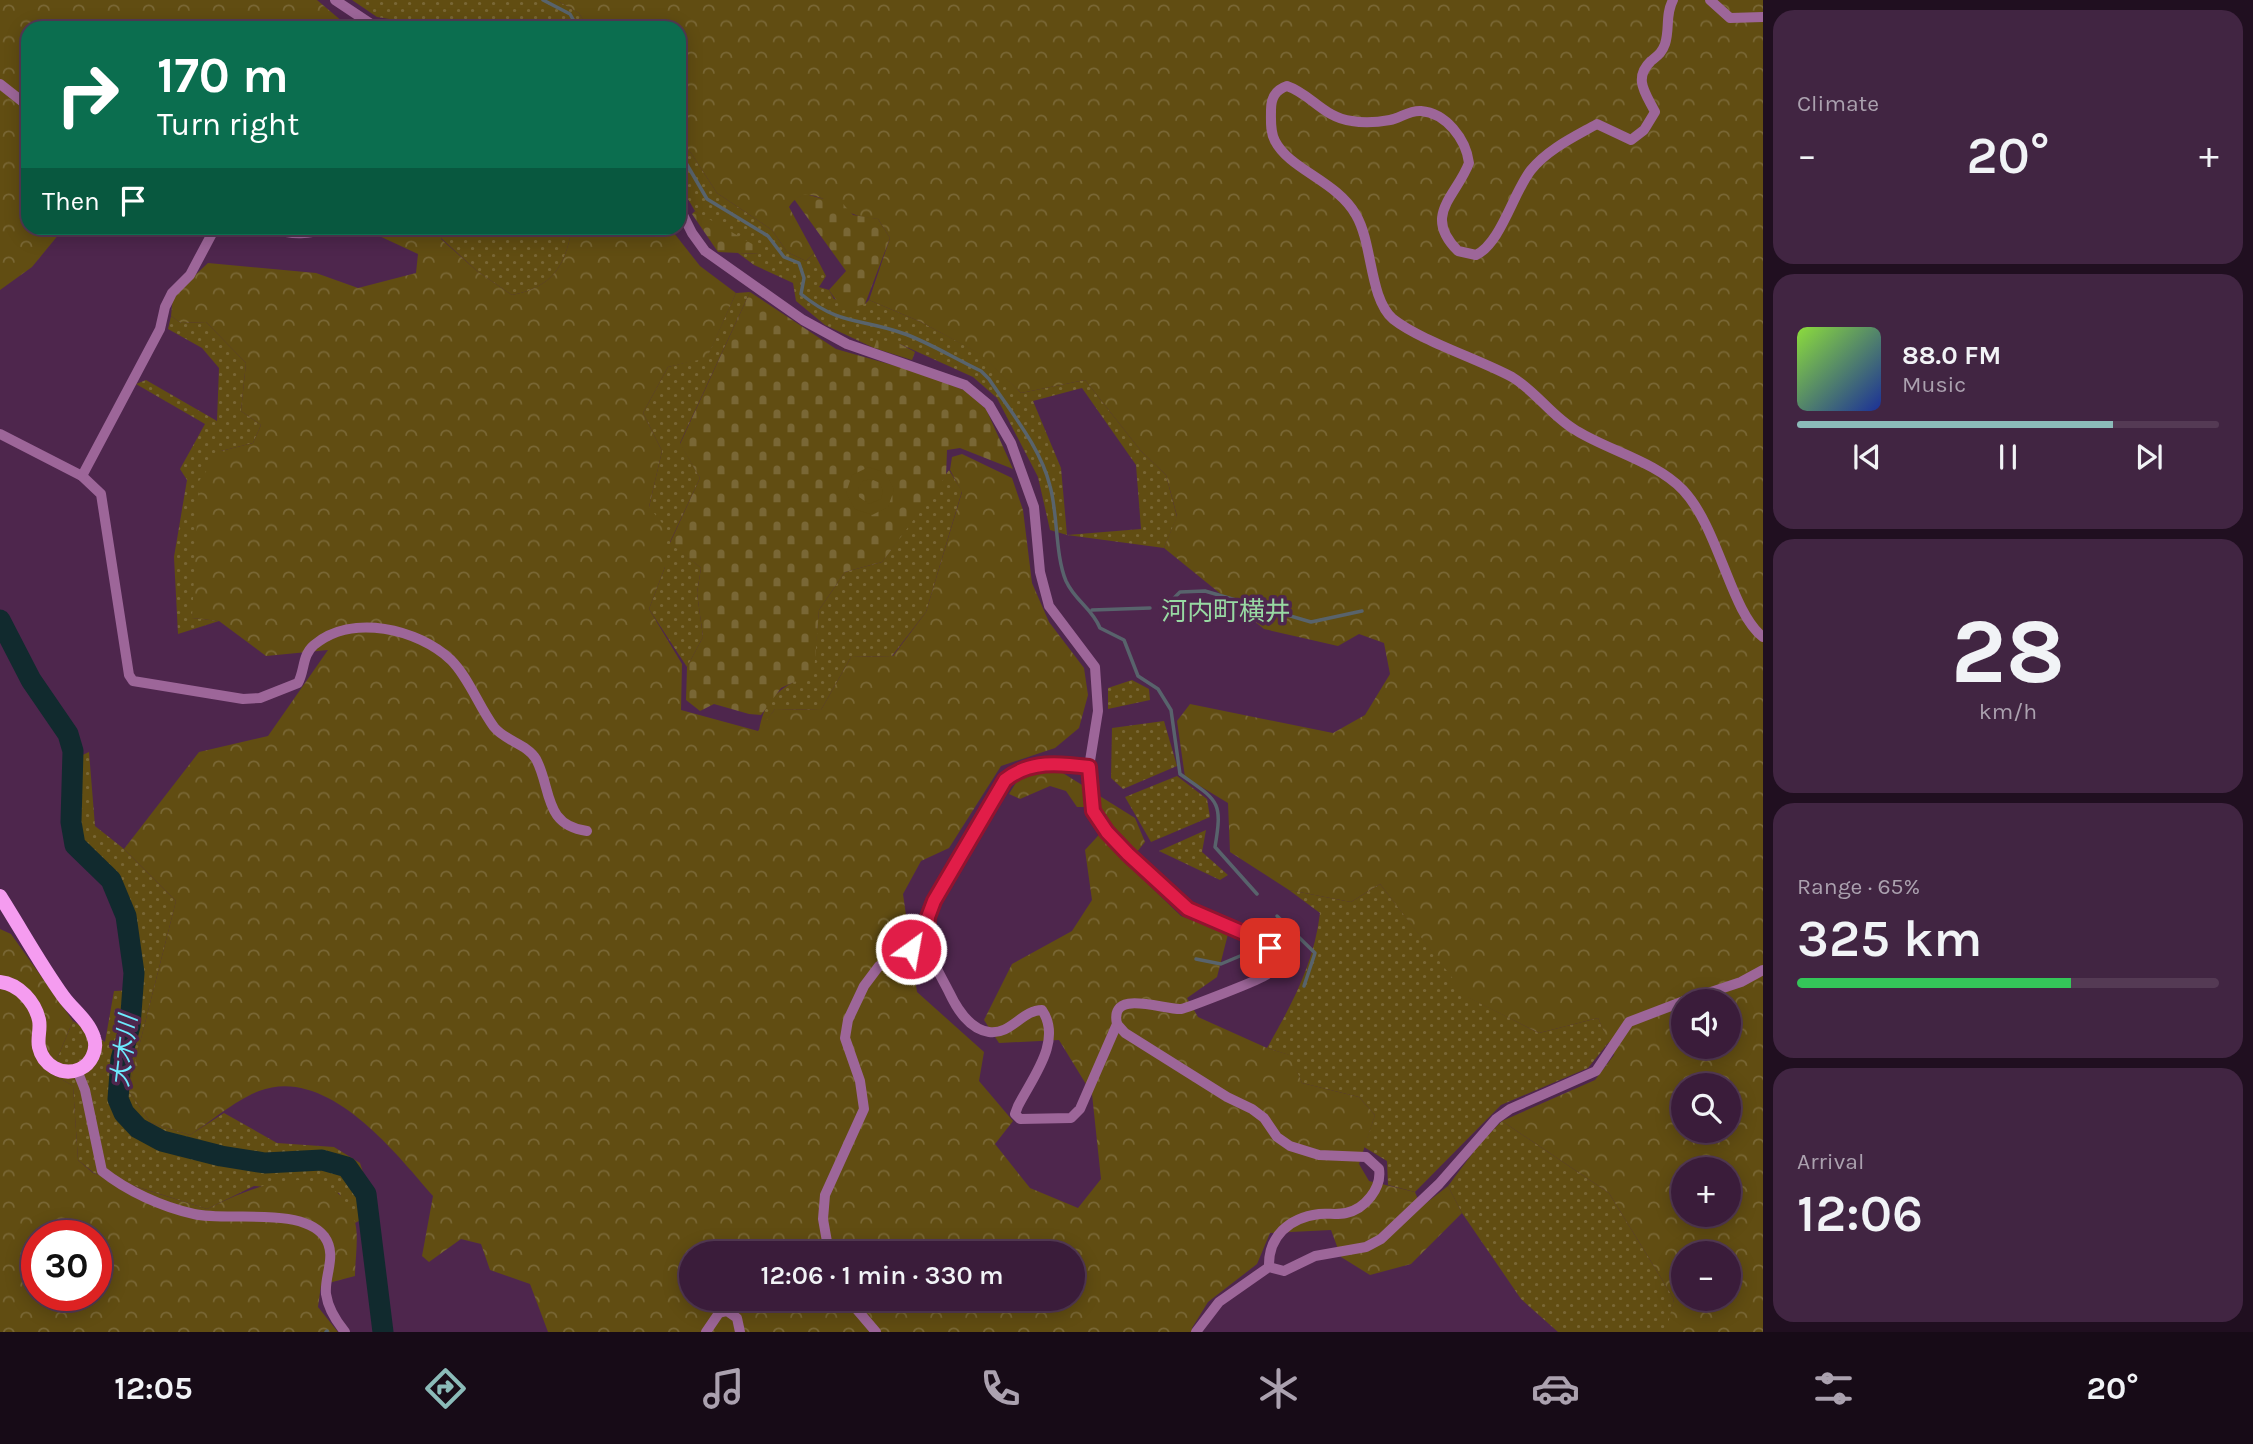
<!DOCTYPE html>
<html lang="en">
<head>
<meta charset="utf-8">
<style>
	body { margin:0; font-family:Karla,"Noto Sans JP",sans-serif; background:#412542; color:#f1f3f6; height:100vh; display:flex; flex-direction:column; font-size:26px; white-space:nowrap }
	* { box-sizing:border-box; margin:0 }
	p { font-size:23px; color:#aba1af }
	.icon { flex:none; width:38px; height:38px; fill:none; stroke:currentColor; stroke-width:2; stroke-linecap:round; stroke-linejoin:round }
	.map { position:relative; flex:1; overflow:hidden }
	.panel { display:flex; flex-direction:column; gap:10px; padding:10px; background:#200f20; width:490px }
	.panel>* { flex:none }
	.guide { position:absolute; left:21px; top:21px; width:665px; height:214px; border-radius:21px; box-shadow:0 4px 18px #0003,0 0 0 2px #543a54; background:#0b6e4f; color:#fff; overflow:hidden }
	.tools { position:absolute; left:1671px; top:989px; display:grid; gap:14px }
	.tools a { display:grid; place-items:center; width:70px; height:70px; border-radius:50%; background:#3a1c3a; box-shadow:0 4px 18px #0003,0 0 0 2px #543a54; font-size:35px }
	.speed { position:absolute; left:21px; top:1220px; display:flex; gap:14px; font-size:35px; font-weight:700; text-align:center }
	.speed>* { display:grid; place-content:center; width:91px; height:91px; border-radius:50%; background:#3a1c3a; box-shadow:0 4px 18px #0003,0 0 0 2px #543a54; line-height:1 }
	.speed .limit { border:10px solid #d22; background:#fff; color:#111 }
	.pin { position:absolute; display:grid; place-items:center; width:60px; height:60px; color:#fff; margin:-30px; border-radius:14px; box-shadow:0 4px 10px #0006 }
	.me { position:absolute; width:77px; margin:-38px; rotate:32deg; stroke-linejoin:round; filter:drop-shadow(0 0 5px #0008) }
	.turn { display:flex; align-items:center; gap:24px; height:147px; padding:0 21px; font-size:32px }
	.turn .icon { width:91px; height:91px; stroke-width:2.5 }
	.turn b { display:block; font-size:49px; line-height:60px }
	.then { display:flex; align-items:center; height:66px; padding:0 21px; background:#0003; gap:14px; font-size:26px }
	.big { font-size:52px; font-weight:600; line-height:1.1 }
	.panel .widget { flex:1; display:flex; flex-direction:column; justify-content:center; gap:10px; min-width:0; padding:0 24px; border-radius:21px; background:#412542 }
	.panel .dial { align-items:center; gap:0 }
	.dial b { font-size:91px; line-height:1 }
	.song { display:flex; align-items:center; gap:21px }
	.cover { width:84px; height:84px; border-radius:10px; background:linear-gradient(135deg,hsl(90 70% 55%),hsl(230 70% 35%)) }
	.played { height:7px; border-radius:4px; background:linear-gradient(90deg,#8bbbb9 75%,#543a54 75%) }
	.keys { display:flex; justify-content:space-around; direction:ltr }
	.heat { display:flex; justify-content:space-between; align-items:center; font-size:38px; direction:ltr }
	.charge { height:10px; border-radius:5px; background:linear-gradient(90deg,#34c759 65%,#543a54 0) }
	.trip { position:absolute; left:679px; top:1241px; width:406px; height:70px; border-radius:35px; background:#3a1c3a; box-shadow:0 4px 18px #0003,0 0 0 2px #543a54; font-weight:600; line-height:70px; text-align:center }
	.tab-bar { display:flex; height:112px; justify-content:space-around; align-items:center; background:#170b17; color:#aba1af }
	.tab-bar .icon { width:49px; height:49px }
	.tab-bar .selected { color:#8bbbb9 }
	.tab-bar b { font-size:32px; color:#f1f3f6 }
	main { display:flex; flex:1; min-height:0 }
	.map>svg:first-child { display:block }
	.grass { fill:url(#grass-dots); fill-rule:evenodd }
	.forest { fill:url(#forest-crowns); fill-rule:evenodd }
	.cemetery { fill:url(#cemetery-stones) }
	.garden { fill:#614d12; fill-rule:evenodd }
	.lines { fill:none; stroke-linecap:round; stroke-linejoin:round }
	.stream { stroke:#58636c; stroke-width:3.5 }
	.river { stroke:#112a2e; stroke-width:21 }
	.minor { stroke:#9d6699; stroke-width:10 }
	.major { stroke:#f59cf0; stroke-width:14 }
	.route-casing { stroke:#92132f; stroke-width:18 }
	.route { stroke:#e11d48; stroke-width:12 }
	.labels { text-anchor:middle; dominant-baseline:central; stroke-width:7; stroke-linejoin:round; paint-order:stroke }
	.water-label { font-size:24px; font-style:italic; fill:#6debfe; stroke:#4e264d }
	.quarter-label { font-size:26px; fill:#98d9a3; stroke:#4e264d }
</style>
</head>
<body>
<main>
<div class="map">
<svg width="1763" height="1332" viewBox="0 0 1763 1332">
	<defs>
		<pattern id="grass-dots" width="8" height="8" patternUnits="userSpaceOnUse" patternTransform="scale(1.75)"><rect width="8" height="8" fill="#614d12"/><path d="M2 2h.1M6 6h.1" fill="none" stroke="#796735" stroke-width="1.8" stroke-linecap="round"/></pattern>
		<pattern id="forest-crowns" width="20" height="18" patternUnits="userSpaceOnUse" patternTransform="scale(1.75)"><rect width="20" height="18" fill="#614d12"/><path d="M2 6a3 3 0 1 1 6 0M12 15a3 3 0 1 1 6 0" fill="none" stroke="#796735"/></pattern>
		<pattern id="cemetery-stones" width="16" height="16" patternUnits="userSpaceOnUse" patternTransform="scale(1.75)"><rect width="16" height="16" fill="#614d12"/><path d="M2 7V4a2 2 0 0 1 4 0v3zM10 15v-3a2 2 0 0 1 4 0v3z" fill="#796735"/></pattern>
	</defs>
	<rect width="100%" height="100%" fill="#4e264d"/>
	<g class="grass">
		<path d="M 352,0 L 556,0 L 579,13 L 588,28 L 446,28 L 377,17 Z"/>
		<path d="M 679,144 L 691,153 L 717,193 L 772,230 L 787,252 L 806,261 L 814,253 L 826,276 L 819,287 L 829,290 L 834,299 L 865,304 L 869,300 L 921,322 L 981,354 L 1021,393 L 1085,380 L 1141,451 L 1166,475 L 1177,517 L 1164,548 L 1067,535 L 1050,530 L 1038,477 L 997,398 L 973,377 L 900,344 L 874,348 L 825,325 L 796,301 L 793,283 L 754,265 L 738,253 L 759,254 L 695,211 L 679,184 ZM 1082,388 L 1136,465 L 1141,529 L 1067,535 L 1061,468 L 1033,401 Z"/>
		<path d="M 443,228 L 572,228 C 565,267 552,287 512,295 L 477,271 L 441,238 Z"/>
		<path d="M 750,292 L 680,443 L 700,478 L 670,542 L 701,568 L 697,593 L 703,637 L 687,667 L 649,609 L 665,567 L 649,507 L 662,451 L 643,413 L 668,367 L 707,357 L 736,293 Z"/>
		<path d="M 171,316 L 181,323 L 206,322 L 246,363 L 241,411 L 261,425 L 253,443 L 221,451 L 192,618 L 219,621 L 178,634 L 174,557 L 187,480 L 180,469 L 205,424 L 136,384 L 146,380 L 217,421 L 219,368 L 202,348 L 168,329 Z"/>
		<path d="M 949,470 L 962,491 L 926,612 L 892,656 L 851,657 L 821,710 L 775,709 L 759,731 C 764,696 784,686 813,672 L 819,610 L 845,572 L 882,562 Z"/>
		<path d="M 1132,680 L 1149,689 L 1150,700 L 1108,709 L 1108,688 Z"/>
		<path d="M 1164,721 L 1177,766 L 1123,789 L 1111,778 L 1112,728 Z"/>
		<path d="M 89,752 L 95,826 L 124,849 L 176,901 L 128,1090 L 151,1123 L 190,1135 L 224,1113 L 277,1143 L 334,1147 L 360,1163 L 376,1212 L 355,1223 L 339,1193 L 254,1186 L 207,1209 L 94,1173 L 78,1160 L 73,1086 L 51,1073 L 73,1021 L 105,1042 L 114,991 L 136,990 L 136,918 L 121,881 L 80,840 L 74,759 Z"/>
		<path d="M 1177,776 L 1207,799 L 1210,817 L 1151,842 L 1125,797 Z"/>
		<path d="M 1206,830 L 1202,852 L 1228,875 L 1220,880 L 1159,851 Z"/>
		<path d="M 1380,884 L 1468,997 L 1539,1033 L 1598,1018 L 1609,1042 L 1588,1068 L 1501,1105 L 1415,1192 L 1388,1185 L 1387,1161 L 1364,1147 L 1375,1115 L 1359,1097 L 1302,1083 L 1289,1055 L 1267,1048 C 1292,1004 1314,964 1320,913 L 1289,890 L 1351,902 Z"/>
		<path d="M 1502,1121 L 1609,1193 L 1674,1299 L 1667,1332 L 1558,1332 L 1521,1299 L 1462,1213 L 1448,1186 L 1481,1142 Z"/>
	</g>
	<g class="forest">
		<path d="M 0,0 L 317,0 L 350,28 L 28,28 L 28,228 L 64,228 L 32,267 L 0,290 Z"/>
		<path d="M 556,0 L 1763,0 L 1763,1332 L 1666,1332 L 1674,1299 L 1609,1193 L 1502,1121 L 1595,1080 L 1614,1055 L 1598,1018 L 1539,1033 L 1467,997 L 1380,884 L 1351,902 L 1289,890 L 1230,852 L 1228,803 L 1185,777 L 1177,721 L 1190,704 L 1333,733 L 1365,715 L 1390,674 L 1384,643 L 1359,634 L 1338,646 L 1264,629 L 1164,548 L 1177,516 L 1166,475 L 1141,451 L 1085,380 L 1021,393 L 980,354 L 921,322 L 869,300 L 890,238 L 878,219 C 871,218 863,218 856,215 C 835,208 806,179 789,207 L 814,253 L 806,261 L 787,252 L 772,230 L 717,193 L 691,153 L 679,144 L 679,28 L 588,28 L 579,13 ZM 1684,1001 L 1729,1001 L 1729,1046 L 1684,1046 ZM 1684,1085 L 1729,1085 L 1729,1130 L 1684,1130 ZM 1684,1169 L 1729,1169 L 1729,1214 L 1684,1214 ZM 1684,1253 L 1729,1253 L 1729,1298 L 1684,1298 Z"/>
		<path d="M 362,228 L 443,228 L 441,239 L 477,271 L 512,295 C 552,287 565,267 572,228 L 670,228 L 700,266 L 736,293 L 707,358 L 668,367 L 643,413 L 662,451 L 649,507 L 666,528 L 665,567 L 649,609 L 682,664 L 681,710 L 758,731 L 775,709 L 821,710 L 851,657 L 893,656 L 926,612 L 962,492 L 950,470 L 952,457 L 962,454 L 1012,478 L 1023,510 L 1032,583 L 1049,622 L 1084,668 L 1088,695 L 1079,728 L 1055,748 L 1001,766 L 949,848 L 921,861 L 903,894 L 917,992 L 984,1052 L 979,1081 L 1013,1121 L 995,1144 L 1030,1188 L 1078,1208 L 1101,1179 L 1092,1094 L 1059,1040 L 999,1043 L 984,1020 L 1012,964 L 1072,931 L 1092,900 L 1085,850 L 1108,825 L 1098,807 L 1077,807 L 1066,791 L 1050,786 L 1020,799 L 1009,794 L 1022,773 L 1058,770 L 1135,818 L 1145,842 L 1127,864 L 1181,916 L 1228,934 L 1217,977 L 1187,998 L 1198,1017 L 1267,1048 L 1290,1055 L 1302,1083 L 1359,1097 L 1375,1115 L 1359,1164 L 1369,1181 L 1415,1192 L 1421,1207 L 1448,1186 L 1462,1213 L 1411,1264 L 1370,1275 L 1341,1257 L 1331,1230 L 1270,1233 L 1257,1264 L 1208,1302 L 1192,1328 L 1193,1332 L 548,1332 L 530,1284 L 490,1270 L 481,1244 L 461,1239 L 429,1262 L 422,1256 L 433,1196 C 395,1152 327,1065 259,1091 C 237,1099 210,1122 190,1135 L 151,1123 L 128,1090 L 176,901 L 124,849 L 199,752 L 268,736 L 328,650 L 266,656 L 219,621 L 192,618 L 199,481 L 221,451 L 253,443 L 261,425 L 241,411 L 246,363 L 206,322 L 181,323 L 171,316 L 173,296 L 208,263 L 316,273 L 358,288 L 416,273 L 418,254 ZM 691,1253 L 1073,1253 L 1073,1298 L 691,1298 Z"/>
		<path d="M 0,929 L 11,934 L 73,1021 L 51,1073 L 73,1086 L 78,1160 L 93,1173 L 207,1209 C 252,1187 333,1151 355,1222 C 359,1237 355,1260 355,1276 L 321,1285 L 318,1307 L 338,1332 L 0,1332 ZM 37,1236 L 96,1236 L 96,1295 L 37,1295 Z"/>
	</g>
	<g class="cemetery">
		<path d="M 805,194 L 824,199 L 836,196 L 853,215 L 878,219 L 890,238 L 865,304 C 848,310 838,305 829,290 L 846,271 L 794,199 Z"/>
		<path d="M 695,211 L 761,249 L 760,254 L 718,252 L 692,214 Z"/>
		<path d="M 750,292 L 836,349 L 924,374 L 966,391 L 986,409 L 1013,469 L 960,448 L 947,450 L 946,476 L 889,553 L 882,562 L 845,572 L 819,610 L 814,673 L 781,688 L 761,715 L 749,714 L 714,704 L 700,711 L 686,700 L 687,667 L 703,637 L 697,593 L 701,568 L 670,543 L 700,478 L 680,444 Z"/>
		<path d="M 877,339 L 900,344 L 915,352 L 912,360 L 874,348 Z"/>
	</g>
	<path class="garden" d="M 869,467 L 886,473 L 894,490 L 888,507 L 872,515 L 855,509 L 846,493 L 852,475 ZM 871,479 L 880,483 L 883,491 L 881,499 L 869,504 L 859,497 L 858,488 L 863,481 Z"/>
	<g class="lines">
		<g class="stream">
			<path d="M 543,0 L 570,14 L 578,28"/>
			<path d="M 679,157 L 686,163 L 707,199 L 768,236 L 784,257 L 799,263 L 804,278 L 801,294 C 840,326 860,318 902,333 C 929,342 955,359 981,371 L 989,379 C 1010,411 1041,448 1050,486 C 1058,514 1055,555 1066,581 C 1075,601 1092,608 1100,628 L 1124,640 L 1138,676 L 1158,689 L 1171,710 L 1180,774 C 1218,801 1223,800 1215,847 L 1257,894"/>
			<path d="M 1170,602 L 1180,592 L 1205,591 L 1311,622 L 1362,611"/>
			<path d="M 1092,610 L 1150,608"/>
			<path d="M 1277,916 L 1315,953 L 1304,986"/>
			<path d="M 1196,959 L 1221,964 L 1240,956"/>
			<path d="M 326,1332 L 327,1331"/>
		</g>
		<path class="river" d="M 0,620 L 31,680 L 68,734 L 73,751 L 71,822 L 75,845 L 111,880 L 126,916 L 134,973 L 130,1026 L 121,1059 L 118,1099 L 124,1113 L 138,1128 L 162,1141 L 221,1156 L 265,1163 L 322,1160 L 347,1167 L 366,1194 L 383,1332"/>
		<g class="minor">
			<path d="M 335,0 L 377,28"/>
			<path d="M 1673,0 C 1665,15 1670,29 1665,44 C 1662,53 1657,56 1651,61 C 1632,79 1647,95 1655,112 L 1644,130 L 1631,140 L 1597,124 C 1574,137 1548,149 1531,170 C 1513,193 1501,243 1476,255 L 1458,251 C 1422,215 1456,197 1469,163 C 1466,139 1446,113 1421,111 C 1410,110 1400,118 1390,120 C 1379,122 1363,123 1352,121 C 1324,118 1311,94 1287,86 C 1275,90 1271,98 1271,110 C 1271,121 1270,132 1275,141 C 1290,170 1337,181 1356,215 C 1373,244 1369,298 1393,319 C 1421,341 1479,359 1512,377 C 1537,392 1552,417 1577,431 C 1610,451 1656,462 1683,490 C 1719,528 1731,613 1763,637"/>
			<path d="M 1710,0 L 1730,18 L 1763,17"/>
			<path d="M 0,84 L 28,106"/>
			<path d="M 679,207 L 692,233 L 705,251 L 803,320 L 847,344 L 965,385 L 989,405 L 1011,443 L 1034,507 L 1040,572 L 1049,606 L 1095,667 L 1098,711 L 1089,767 L 1093,811 L 1107,832 L 1188,909 L 1261,942 L 1275,956 C 1274,963 1272,971 1266,975 C 1262,979 1187,1008 1181,1009 C 1163,1010 1109,988 1117,1024 L 1080,1109 L 1071,1118 L 1020,1119 L 1015,1114 L 1018,1106 C 1032,1078 1063,1041 1042,1010 C 1022,1010 1011,1035 989,1032 C 969,1029 957,1009 949,992 C 941,976 931,961 927,943 C 919,904 983,815 1005,781 C 1030,760 1059,763 1089,767"/>
			<path d="M 276,228 C 291,236 311,234 326,228"/>
			<path d="M 0,434 L 82,476 L 101,494 L 129,675 L 133,681 L 243,699 L 260,698 L 298,683 C 305,670 302,655 314,645 C 352,613 418,629 451,660 C 469,678 479,707 494,727 C 505,741 527,744 536,759 C 552,789 543,825 587,831"/>
			<path d="M 82,476 L 160,329 L 165,307 L 172,293 L 190,275 L 215,228"/>
			<path d="M 1684,1001 L 1741,982 L 1763,970"/>
			<path d="M 1117,1024 L 1125,1033 L 1227,1097 L 1252,1109 L 1264,1118 L 1277,1137 L 1290,1146 L 1319,1155 L 1366,1157 L 1379,1169 C 1382,1188 1365,1209 1346,1213 C 1337,1215 1327,1213 1319,1214 C 1289,1218 1268,1236 1269,1267"/>
			<path d="M 77,1070 L 85,1090 L 102,1171 C 127,1191 162,1207 194,1214 C 228,1222 300,1206 324,1236 C 338,1255 324,1275 326,1294 C 328,1308 336,1321 345,1332"/>
			<path d="M 829,1253 L 823,1219 L 825,1195 L 864,1109 L 860,1081 L 845,1038 L 848,1020 L 864,986 L 879,966 L 927,942"/>
			<path d="M 847,1298 L 876,1332"/>
			<path d="M 706,1332 L 719,1313 L 727,1311 L 737,1318 L 740,1332"/>
			<path d="M 1196,1332 L 1219,1302 L 1269,1267 L 1284,1271 L 1315,1256 L 1366,1247 L 1381,1239 L 1439,1184 L 1496,1119 L 1510,1109 L 1596,1071 L 1629,1022 L 1684,1001"/>
		</g>
		<path class="major" d="M 0,896 C 21,929 40,964 63,996 C 73,1010 89,1021 94,1038 C 98,1050 91,1064 80,1069 C 62,1077 43,1065 39,1047 C 37,1038 41,1029 39,1020 C 35,1002 19,984 0,982"/>
	</g>
	<g class="lines">
		<g class="route-casing">
			<path id="route" d="M 911,949 L 927,942 L 928,917 L 934,901 L 1005,780 C 1030,760 1059,763 1089,767 L 1093,811 L 1107,832 L 1128,854 L 1188,909 L 1246,934 L 1270,948"/>
		</g>
		<use href="#route" class="route"/>
	</g>
	<g class="labels">
		<g class="water-label">
			<text transform="translate(124 1051) rotate(-83)">大木川</text>
		</g>
		<g class="quarter-label">
			<text x="1226" y="611">河内町横井</text>
		</g>
	</g>
</svg>
<div class="tools">
<a><svg class="icon" aria-label="sound" viewBox="0 0 24 24"><path d="M4 9h4l5-4v14l-5-4H4zM17 9q2 3 0 6"/></svg></a>
<a><svg class="icon" aria-label="search" viewBox="0 0 24 24"><circle cx="10" cy="10" r="6"/><path d="M15 15l6 6"/></svg></a>
<a>+</a>
<a>−</a>
</div>
<div class="speed"><div class="limit">30</div></div>
<div class="pin" style="left:1270px;top:948px;background:#d93025"><svg class="icon" aria-label="arrive" viewBox="0 0 24 24"><path d="M6 21V4h12l-3 4 3 4H6"/></svg></div>
<svg class="me" style="left:911px;top:949px" viewBox="-20 -20 40 40"><circle r="17" fill="#e11d48" stroke="#fff" stroke-width="3"/><path d="M0-11L8 9 0 5-8 9z" fill="#fff"/></svg>
<div class="trip">12:06 · 1 min · 330 m</div>
<div class="guide">
<div class="turn"><svg class="icon" aria-label="right" viewBox="0 0 24 24"><path d="M7 20v-9h11M14 6l5 5-5 5"/></svg><div><b>170 m</b>Turn right</div></div>
<div class="then">Then<svg class="icon" aria-label="arrive" viewBox="0 0 24 24"><path d="M6 21V4h12l-3 4 3 4H6"/></svg></div>
</div>
</div>
<section class="panel">
<div class="widget"><p>Climate</p>
<div class="heat"><a>−</a><b class="big">20°</b><a>+</a></div>
</div>
<div class="widget">
<div class="song"><i class="cover"></i><div><b>88.0 FM</b><p>Music</p></div></div>
<div class="played"></div>
<div class="keys"><svg class="icon" aria-label="previous" viewBox="0 0 24 24"><path d="M18 5L8 12l10 7zM5 5v14"/></svg><svg class="icon" aria-label="pause" viewBox="0 0 24 24"><path d="M8 5v14M16 5v14"/></svg><svg class="icon" aria-label="next" viewBox="0 0 24 24"><path d="M6 5l10 7-10 7zM19 5v14"/></svg></div>
</div>
<div class="widget dial"><b>28</b><p>km/h</p></div>
<div class="widget"><p>Range · 65%</p><b class="big">325 km</b><div class="charge"></div></div>
<div class="widget"><p>Arrival</p><b class="big">12:06</b></div>
</section>
</main>
<nav class="tab-bar">
<b>12:05</b>
<svg class="icon selected" aria-label="directions" viewBox="0 0 24 24"><path d="M12 3l9 9-9 9-9-9zM9 14v-3h6M13 9l2 2-2 2"/></svg>
<svg class="icon" aria-label="music" viewBox="0 0 24 24"><path d="M9 18V5l10-2v13"/><circle cx="6" cy="18" r="3"/><circle cx="16" cy="16" r="3"/></svg>
<svg class="icon" aria-label="phone" viewBox="0 0 24 24"><path d="M5 4h4l2 5-3 2q2 4 5 5l2-3 5 2v4C11 20 4 13 5 4z"/></svg>
<svg class="icon" aria-label="climate" viewBox="0 0 24 24"><path d="M12 3v18M4 7l16 10M4 17L20 7"/></svg>
<svg class="icon" aria-label="car" viewBox="0 0 24 24"><path d="M5 17H2v-5l4-1 3-4h7l3 4 3 1v5h-3M9 17h6M6 11h13"/><circle cx="7" cy="17" r="2"/><circle cx="17" cy="17" r="2"/></svg>
<svg class="icon" aria-label="filters" viewBox="0 0 24 24"><path d="M4 7h16M4 17h16"/><circle cx="9" cy="7" r="2"/><circle cx="15" cy="17" r="2"/></svg>
<b>20°</b>
</nav>
</body>
</html>
